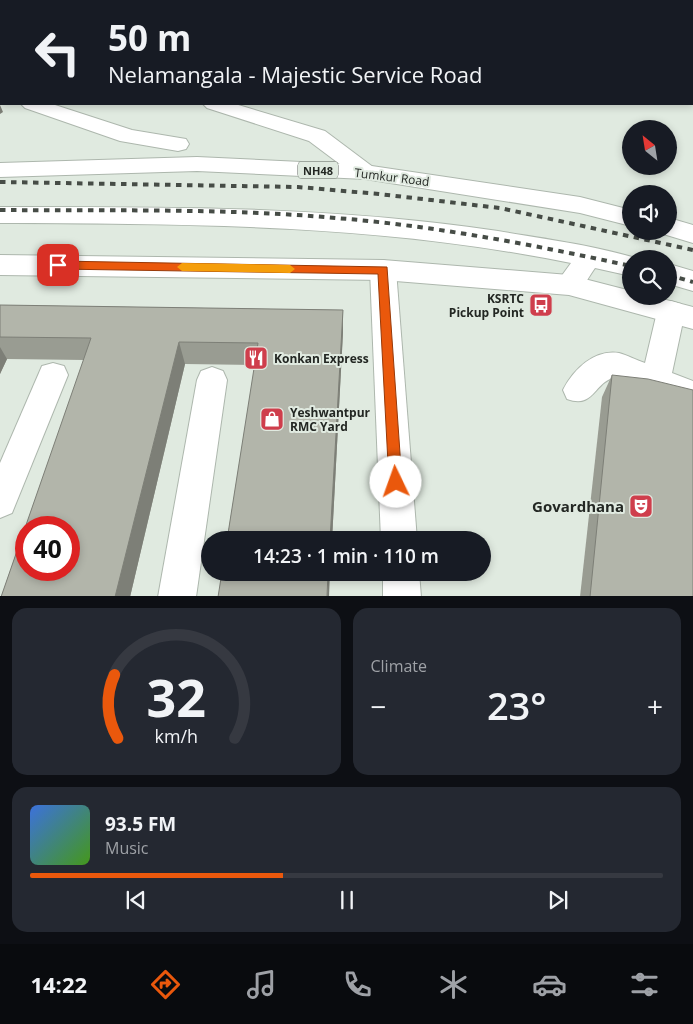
<!DOCTYPE html>
<html lang="en">
<head>
<meta charset="utf-8">
<style>
	body { margin:0; font-family:"Open Sans",sans-serif; background:#242831; color:#f1f3f6; height:100vh; display:flex; flex-direction:column; font-size:19px; white-space:nowrap }
	* { box-sizing:border-box; margin:0 }
	p { font-size:16px; color:#9ea1a6 }
	.icon { flex:none; width:28px; height:28px; fill:none; stroke:currentColor; stroke-width:2; stroke-linecap:round; stroke-linejoin:round }
	.map { position:relative; height:596px; overflow:hidden }
	.drawer { display:flex; flex-direction:column; gap:12px; padding:12px; background:#0d0f14; flex:1 }
	.drawer>* { flex:none }
	.hud { position:absolute; left:0px; top:0px; width:694px; height:105px; box-shadow:0 2px 8px #0003; background:#171b24; color:#f1f3f6; overflow:hidden }
	.needle { width:32px; rotate:330deg }
	.tools { position:absolute; left:622px; top:120px; display:grid; gap:10px }
	.tools a { display:grid; place-items:center; width:55px; height:55px; border-radius:50%; background:#171b24; box-shadow:0 2px 8px #0003; font-size:25px }
	.speed { position:absolute; left:15px; top:516px; display:flex; gap:10px; font-size:25px; font-weight:700; text-align:center }
	.speed>* { display:grid; place-content:center; width:65px; height:65px; border-radius:50%; background:#171b24; box-shadow:0 2px 8px #0003; line-height:1 }
	.speed .limit { border:8px solid #d22; background:#fff; color:#111 }
	.pin { position:absolute; display:grid; place-items:center; width:42px; height:42px; color:#fff; margin:-21px; border-radius:10px; box-shadow:0 2px 8px #0006 }
	.me { position:absolute; width:55px; margin:-28px; rotate:357deg; stroke-linejoin:round; filter:drop-shadow(0 0 4px #0008) }
	.turn { display:flex; align-items:center; gap:18px; height:105px; padding:0 25px; font-size:22px }
	.turn .icon { width:65px; height:65px; stroke-width:2.5 }
	.turn b { display:block; font-size:35px; line-height:42px }
	.big { font-size:38px; font-weight:600; line-height:1.1 }
	.drawer .tile { flex:1; display:flex; flex-direction:column; justify-content:center; gap:8px; min-width:0; padding:0 18px; border-radius:15px; background:#242831 }
	.drawer .dial { align-items:center; gap:0 }
	.dial svg { height:130px; overflow:visible; fill:none; stroke:#363941; stroke-width:7; stroke-linecap:round; text-anchor:middle }
	.dial text { fill:#f1f3f6; stroke:none }
	.song { display:flex; align-items:center; gap:15px }
	.cover { width:60px; height:60px; border-radius:8px; background:linear-gradient(135deg,hsl(220 70% 55%),hsl(100 70% 35%)) }
	.played { height:5px; border-radius:2px; background:linear-gradient(90deg,#ea580c 40%,#363941 40%) }
	.keys { display:flex; justify-content:space-around; direction:ltr }
	.heat { display:flex; justify-content:space-between; align-items:center; font-size:28px; direction:ltr }
	.drawer .tiles { flex:1; display:grid; gap:12px; grid-template-columns:1fr 1fr }
	.tile:last-child { grid-column:span 2 }
	.trip { position:absolute; left:201px; top:531px; width:290px; height:50px; border-radius:25px; background:#171b24; box-shadow:0 2px 8px #0003; font-weight:600; line-height:50px; text-align:center }
	.tabs { display:flex; height:80px; justify-content:space-around; align-items:center; background:#090b0e; color:#9ea1a6 }
	.tabs .icon { width:35px; height:35px }
	.tabs .current { color:#ea580c }
	.tabs b { font-size:22px; color:#f1f3f6 }
	.map>svg:first-child { display:block }
	.lines { fill:none; stroke-linecap:round; stroke-linejoin:round }
	.minor-casing { stroke:#adb7ad; stroke-width:2 }
	.major-casing { stroke:#adb7ad; stroke-width:2 }
	.highway-casing { stroke:#adb7ad; stroke-width:2 }
	.path { stroke:#a5ada5; stroke-width:2.5; stroke-dasharray:0.5 2.5; stroke-linecap:butt }
	.minor { fill:#fff; fill-rule:evenodd }
	.major { fill:#fff; fill-rule:evenodd }
	.highway { fill:#fff; fill-rule:evenodd }
	.rail-far1 { stroke:#464c46; stroke-width:2.5; stroke-dasharray:4.5 4.5; stroke-linecap:butt }
	.rail { stroke:#464c46; stroke-width:4; stroke-dasharray:5.5 5.5; stroke-linecap:butt }
	.wall { fill:#999c92 }
	.shaded-wall { fill:#7d7f77 }
	.building { fill:#b2b5aa; stroke:#7d7f77; fill-rule:evenodd }
	.route { fill:#ea580c; stroke:#983908 }
	.slow { fill:#f59e0b }
	.labels { text-anchor:middle; dominant-baseline:central; stroke-width:4; stroke-linejoin:round; paint-order:stroke }
	.shield { fill:#e0eae0; stroke:#5c625c; stroke-width:1 }
	.shield-label { font-size:11px; font-weight:bold; fill:#232723 }
	.street-label { font-size:12px; fill:#232723; stroke:#e0eae0 }
	.poi-label { font-size:12px; font-weight:bold; fill:#232723; stroke:#e0eae0; text-anchor:start }
	.near-poi-label { font-size:15px; font-weight:bold; fill:#232723; stroke:#e0eae0; text-anchor:end }
</style>
</head>
<body>
<div class="map">
<svg width="693" height="597" viewBox="0 0 693 597">
	<rect width="100%" height="100%" fill="#e0eae0"/>
	<g class="lines">
		<g class="minor-casing">
			<g id="minor">
				<path d="M 661,0 L 683,0 L 684,1 L 662,1 Z"/>
				<path d="M 0,34 L 1,35 L 1,47 L 0,46 Z"/>
				<rect x="0" y="88" width="1" height="13"/>
				<path d="M 21,104 L 52,104 L 132,130 L 186,139 L 189,144 L 186,149 L 178,151 L 120,141 L 25,108 Z"/>
				<path d="M 203,104 L 235,104 L 325,131 L 373,167 L 377,172 L 373,177 L 365,179 L 357,177 L 309,141 L 207,108 Z"/>
				<path d="M 383,260 L 392,263 L 396,270 L 417,540 L 381,540 L 370,270 L 374,263 Z"/>
				<path d="M 671,301 L 681,304 L 685,312 L 672,373 L 693,381 L 693,407 L 616,377 C 593,382 595,409 567,399 L 563,390 C 573,370 594,349 619,353 C 627,355 636,360 645,363 L 657,312 L 661,304 Z"/>
				<path d="M 53,363 L 64,366 L 68,375 L 12,513 L 0,518 L 0,463 L 42,366 Z"/>
				<path d="M 212,367 L 223,371 L 227,380 L 196,597 L 158,597 L 197,380 L 201,371 Z"/>
				<path d="M 383,572 L 419,572 L 421,597 L 383,597 Z"/>
			</g>
		</g>
		<g class="major-casing">
			<path id="major" d="M 0,255 L 383,260 L 569,275 L 631,291 L 631,296 L 651,296 L 693,307 L 693,329 L 569,295 L 383,280 L 0,275 Z"/>
		</g>
		<g class="highway-casing">
			<g id="highway">
				<path d="M 197,157 L 365,165 L 580,197 L 631,210 L 631,226 L 580,213 L 365,179 L 197,171 L 0,177 L 0,163 Z"/>
				<path d="M 0,207 C 167,207 332,206 498,231 C 545,239 593,245 639,259 L 631,259 L 631,276 L 595,268 C 585,282 580,298 559,292 L 555,285 L 571,263 C 378,224 195,224 0,223 Z"/>
				<path d="M 669,218 L 693,225 L 693,243 L 660,233 L 659,231 L 669,231 Z"/>
				<path d="M 669,264 L 693,271 L 693,291 L 669,284 Z"/>
			</g>
		</g>
		<g class="path">
			<path d="M 112,0 L 115,1"/>
			<path d="M 127,0 L 130,1"/>
		</g>
		<use href="#minor" class="minor"/>
		<use href="#major" class="major"/>
		<use href="#highway" class="highway"/>
		<g class="rail-far1">
			<path d="M 370,0 L 374,1"/>
			<path d="M 463,0 L 468,1"/>
			<path d="M 494,0 L 499,1"/>
		</g>
		<g class="rail">
			<path d="M 0,182 L 298,187 L 379,194 L 500,208 L 693,250"/>
			<path d="M 0,210 C 112,211 225,208 336,218 C 436,226 534,245 631,266"/>
			<path d="M 669,275 L 693,282"/>
		</g>
	</g>
	<g class="wall">
		<path d="M 0,305 L 343,310 L 343,332 L 332,540 L 227,540 L 255,365 L 185,364 L 130,597 L 1,597 L 84,360 L 7,359 L 0,374 Z"/>
		<path d="M 612,375 L 693,597 L 580,597 L 602,397 Z"/>
	</g>
	<g class="shaded-wall">
		<path d="M 0,105 L 3,112 L 0,114 Z"/>
		<path d="M 343,310 L 343,332 L 332,540 L 330,540 Z"/>
		<path d="M 179,342 L 185,364 L 130,597 L 115,597 Z"/>
		<path d="M 0,347 L 7,359 L 0,374 Z"/>
		<path d="M 328,572 L 330,572 L 329,597 L 327,597 Z"/>
	</g>
	<g class="building">
		<path d="M 0,305 L 343,310 L 330,540 L 227,540 L 258,343 L 179,342 L 115,597 L 1,597 L 91,338 L 0,337 ZM 26,528 L 69,528 L 69,570 L 26,570 Z"/>
		<path d="M 612,375 L 648,379 L 693,390 L 693,597 L 590,597 Z"/>
		<path d="M 222,572 L 328,572 L 327,597 L 218,597 Z"/>
	</g>
	<path class="route" d="M 58,261 L 387,267 L 402,482 L 400,487 L 396,489 L 391,487 L 389,482 L 378,274 L 58,269 L 52,265 Z"/>
	<path class="slow" d="M 182,263 L 290,265 L 295,269 L 290,273 L 182,271 L 177,267 Z"/>
	<defs>
		<g id="bus-square" transform="scale(1.25)"><rect x="-9" y="-9" width="18" height="18" rx="4" fill="#cf3e4c" stroke="#e0eae0"/><path d="M-5-6H5V4H4V6H2V4H-2V6H-4V4H-5ZM-3.5-4V0h7V-4ZM-3.5 1.2v1.5H-2V1.2ZM2 1.2v1.5H3.5V1.2Z" fill="#fff"/></g>
		<g id="restaurant-square" transform="scale(1.25)"><rect x="-9" y="-9" width="18" height="18" rx="4" fill="#cf3e4c" stroke="#e0eae0"/><path d="M-5-6h1v4h1v-4h1v4h1v-4h1v5L-1.5 .5V6h-2V.5L-5-1ZM5-6V6H3V1.5H1.5Q1.5-4 5-6Z" fill="#fff"/></g>
		<g id="shop-square" transform="scale(1.25)"><rect x="-9" y="-9" width="18" height="18" rx="4" fill="#cf3e4c" stroke="#e0eae0"/><path d="M-5-2.5h2.3a2.7 3.5 0 0 1 5.4 0H5L5.5 6h-11ZM-1.5-2.5h3a1.5 2.3 0 0 0-3 0Z" fill="#fff"/></g>
		<g id="theatre-square" transform="scale(1.25)"><rect x="-9" y="-9" width="18" height="18" rx="4" fill="#cf3e4c" stroke="#e0eae0"/><path d="M-5-5.5Q0-4 5-5.5V0Q5 5 0 6Q-5 5-5 0ZM-3.3-2.5H-1v1.5H-3.3ZM1-2.5H3.3v1.5H1ZM-2.8 1Q0 5.5 2.8 1Z" fill="#fff"/></g>
	</defs>
	<g fill-rule="evenodd">
		<use href="#bus-square" x="541" y="305"/>
		<use href="#restaurant-square" x="256" y="358"/>
		<use href="#shop-square" x="272" y="419"/>
		<use href="#theatre-square" x="641" y="506"/>
	</g>
	<g class="labels">
		<rect class="shield" x="298" y="161.5" width="40" height="17" rx="4"/>
		<g class="shield-label">
			<text x="318" y="170">NH48</text>
		</g>
		<g class="street-label">
			<text transform="translate(392 177) rotate(7)">Tumkur Road</text>
		</g>
		<g class="poi-label">
			<text x="524" y="298" text-anchor="end">KSRTC<tspan x="524" dy="14">Pickup Point</tspan></text>
			<text x="274" y="358">Konkan Express</text>
			<text x="290" y="412">Yeshwantpur<tspan x="290" dy="14">RMC Yard</tspan></text>
		</g>
		<g class="near-poi-label">
			<text x="624" y="506">Govardhana</text>
		</g>
	</g>
</svg>
<div class="tools">
<a><svg class="needle" viewBox="-14 -14 28 28"><path d="M0-13l5 13h-10z" fill="#e53935"/><path d="M0 13l5-13h-10z" fill="#9ea1a6"/></svg></a>
<a><svg class="icon" aria-label="sound" viewBox="0 0 24 24"><path d="M4 9h4l5-4v14l-5-4H4zM17 9q2 3 0 6"/></svg></a>
<a><svg class="icon" aria-label="search" viewBox="0 0 24 24"><circle cx="10" cy="10" r="6"/><path d="M15 15l6 6"/></svg></a>
</div>
<div class="speed"><div class="limit">40</div></div>
<div class="pin" style="left:58px;top:265px;background:#d93025"><svg class="icon" aria-label="arrive" viewBox="0 0 24 24"><path d="M6 21V4h12l-3 4 3 4H6"/></svg></div>
<svg class="me" style="left:396px;top:482px" viewBox="-20 -20 40 40"><circle r="19" fill="#fff"/><path d="M0-13L10 11 0 6-10 11z" fill="#ea580c"/></svg>
<div class="trip">14:23 · 1 min · 110 m</div>
<div class="hud">
<div class="turn"><svg class="icon" aria-label="left" viewBox="0 0 24 24"><path d="M17 20v-9H6M10 6l-5 5 5 5"/></svg><div><b>50 m</b>Nelamangala - Majestic Service Road</div></div>
</div>
</div>
<section class="drawer">
<div class="tiles">
<div class="tile dial"><svg viewBox="0 0 100 80">
<path d="M14 69A42 42 0 1 1 86 69"/>
<path d="M14 69A42 42 0 0 1 12 30" stroke="#ea580c"/>
<text x="50" y="56" font-size="32" font-weight="700">32</text>
<text x="50" y="72" font-size="11">km/h</text>
</svg></div>
<div class="tile"><p>Climate</p>
<div class="heat"><a>−</a><b class="big">23°</b><a>+</a></div>
</div>
<div class="tile">
<div class="song"><i class="cover"></i><div><b>93.5 FM</b><p>Music</p></div></div>
<div class="played"></div>
<div class="keys"><svg class="icon" aria-label="previous" viewBox="0 0 24 24"><path d="M18 5L8 12l10 7zM5 5v14"/></svg><svg class="icon" aria-label="pause" viewBox="0 0 24 24"><path d="M8 5v14M16 5v14"/></svg><svg class="icon" aria-label="next" viewBox="0 0 24 24"><path d="M6 5l10 7-10 7zM19 5v14"/></svg></div>
</div>
</div>
</section>
<nav class="tabs">
<b>14:22</b>
<svg class="icon current" aria-label="directions" viewBox="0 0 24 24"><path d="M12 3l9 9-9 9-9-9zM9 14v-3h6M13 9l2 2-2 2"/></svg>
<svg class="icon" aria-label="music" viewBox="0 0 24 24"><path d="M9 18V5l10-2v13"/><circle cx="6" cy="18" r="3"/><circle cx="16" cy="16" r="3"/></svg>
<svg class="icon" aria-label="phone" viewBox="0 0 24 24"><path d="M5 4h4l2 5-3 2q2 4 5 5l2-3 5 2v4C11 20 4 13 5 4z"/></svg>
<svg class="icon" aria-label="climate" viewBox="0 0 24 24"><path d="M12 3v18M4 7l16 10M4 17L20 7"/></svg>
<svg class="icon" aria-label="car" viewBox="0 0 24 24"><path d="M5 17H2v-5l4-1 3-4h7l3 4 3 1v5h-3M9 17h6M6 11h13"/><circle cx="7" cy="17" r="2"/><circle cx="17" cy="17" r="2"/></svg>
<svg class="icon" aria-label="filters" viewBox="0 0 24 24"><path d="M4 7h16M4 17h16"/><circle cx="9" cy="7" r="2"/><circle cx="15" cy="17" r="2"/></svg>
</nav>
</body>
</html>
